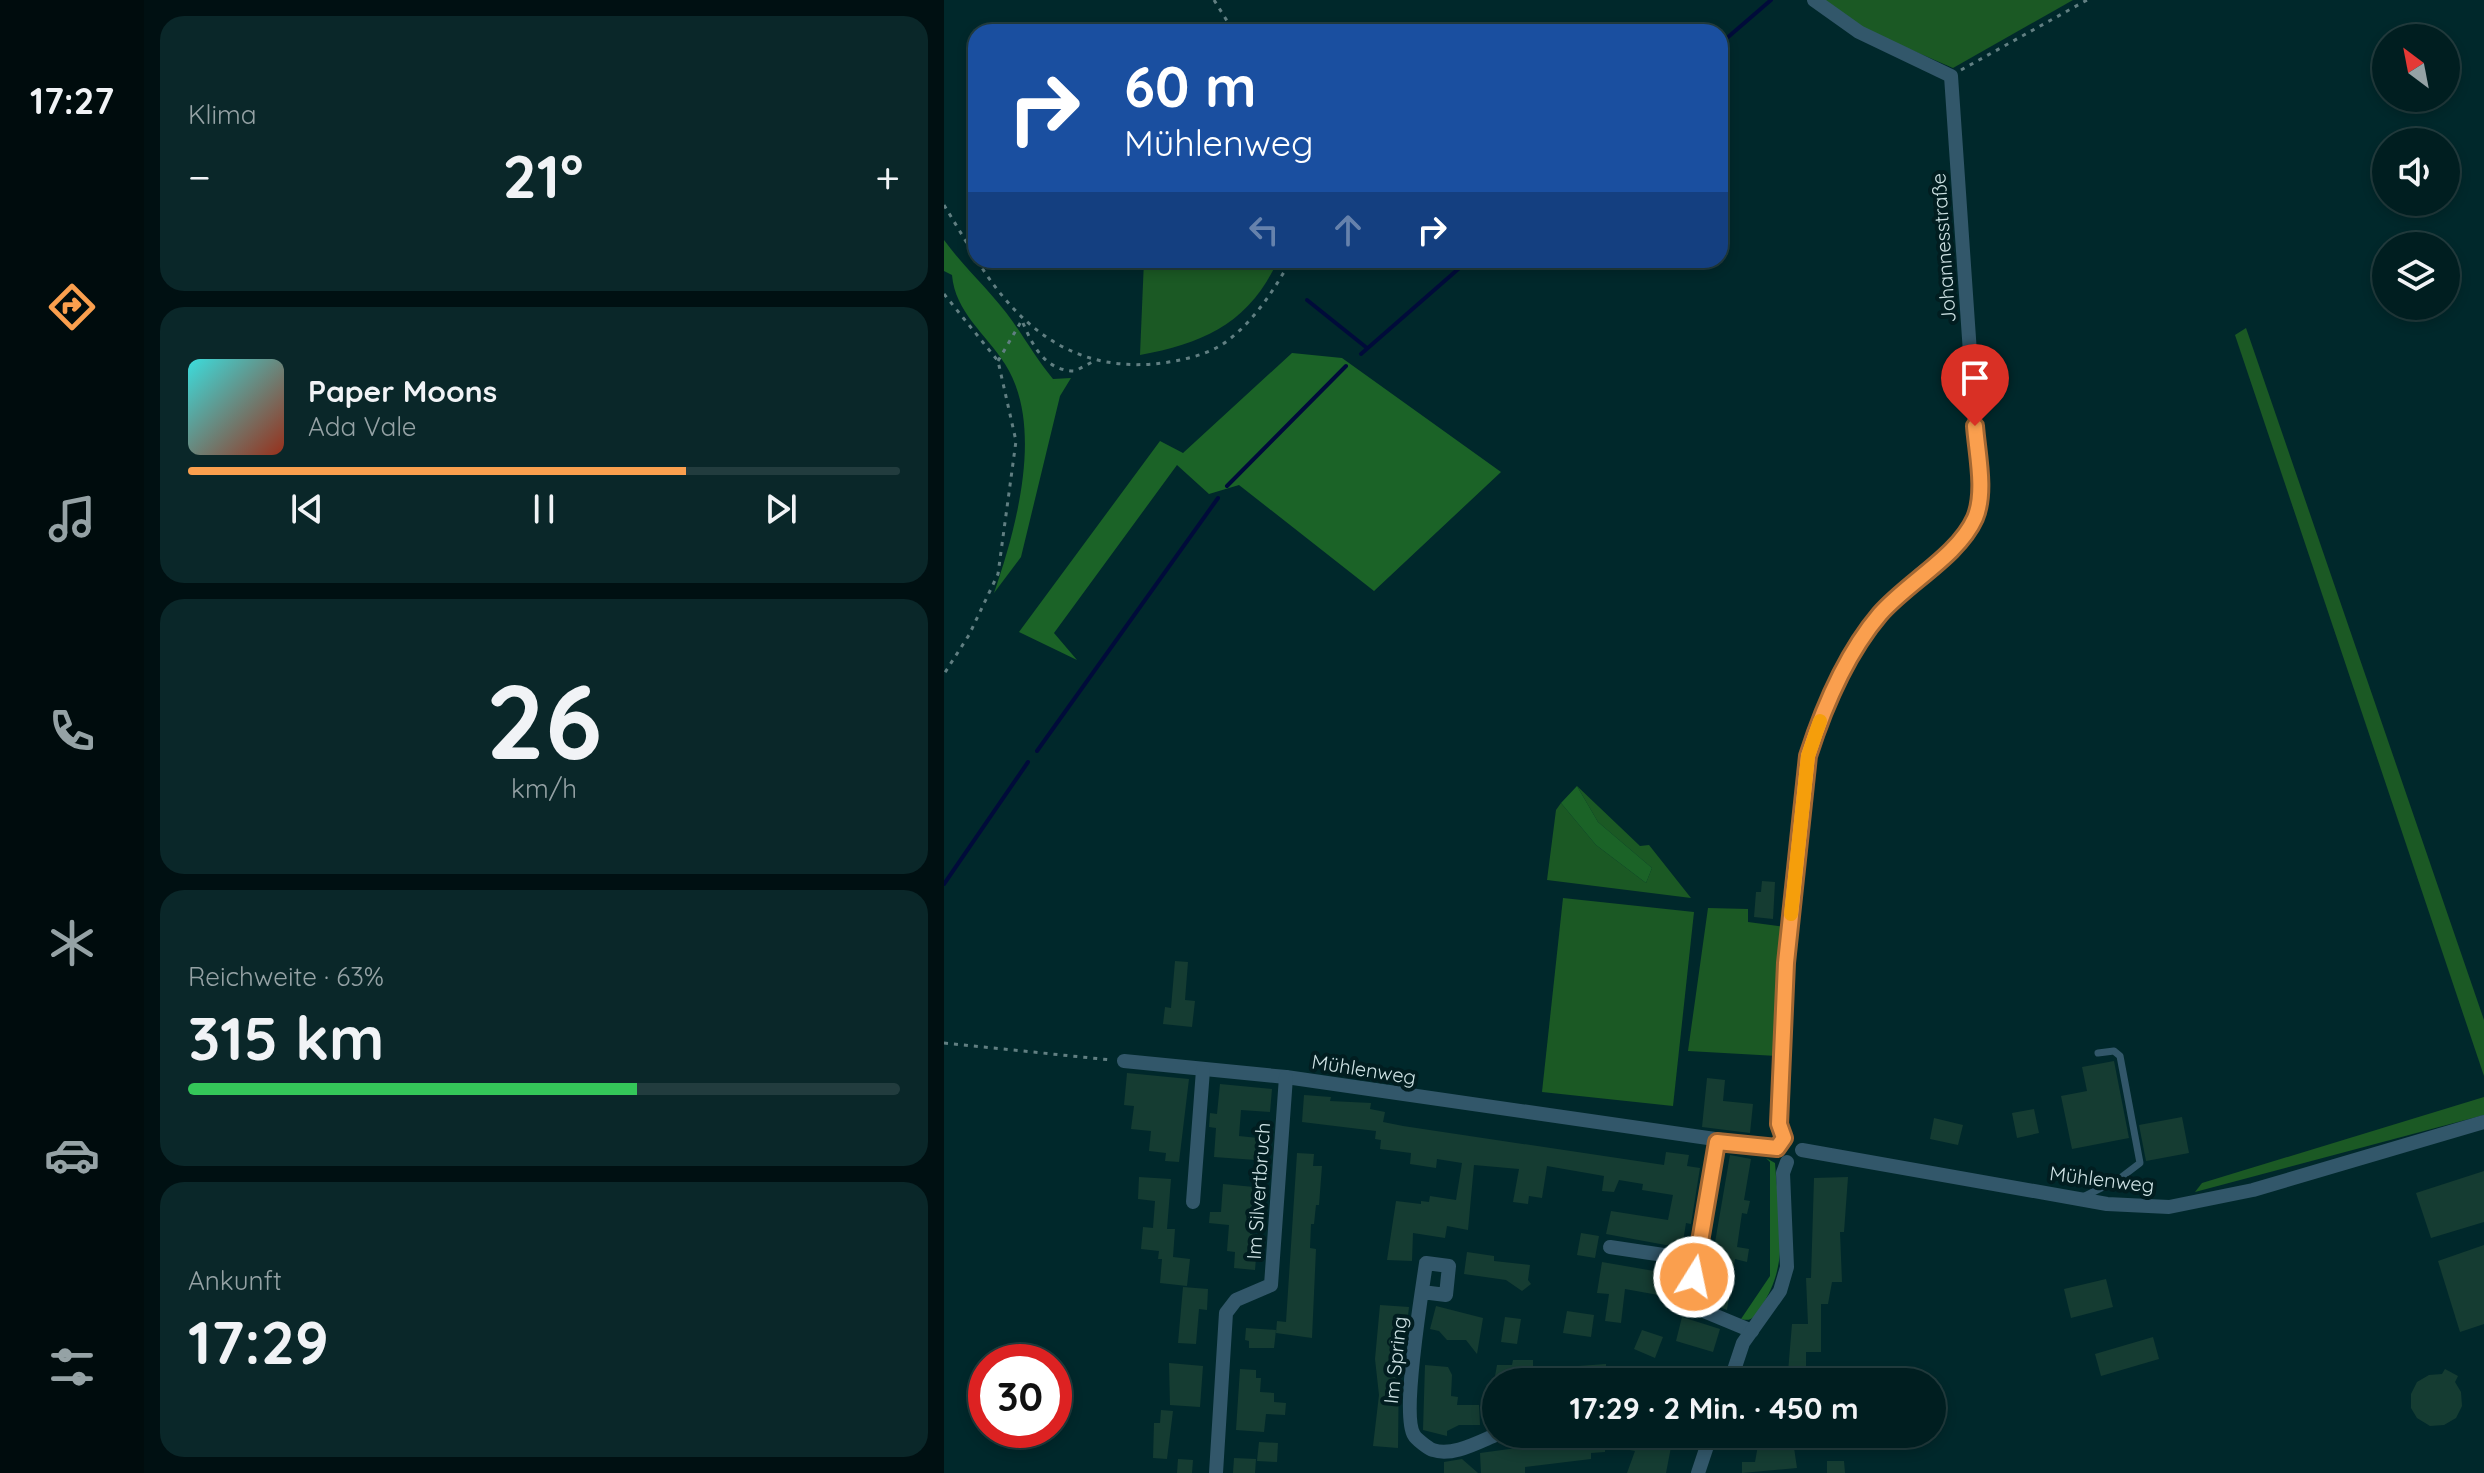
<!DOCTYPE html>
<html lang="de">
<head>
<meta charset="utf-8">
<style>
	body { margin:0; font-family:Quicksand,sans-serif; background:#0a2729; color:#f1f3f6; height:100vh; display:flex; flex-direction:column; font-size:30px; white-space:nowrap }
	* { box-sizing:border-box; margin:0 }
	p { font-size:26px; color:#95a2a5 }
	.icon { flex:none; width:44px; height:44px; fill:none; stroke:currentColor; stroke-width:2; stroke-linecap:round; stroke-linejoin:round }
	.map { position:relative; flex:1; overflow:hidden }
	.sheet { display:flex; flex-direction:column; gap:16px; padding:16px; background:#001012; width:800px }
	.sheet>* { flex:none }
	.top-card { position:absolute; left:24px; top:24px; width:760px; height:244px; border-radius:24px; box-shadow:0 4px 12px #0003,0 0 0 2px #223c3e; background:#1a4fa0; color:#fff; overflow:hidden }
	.needle { width:52px; rotate:328deg }
	.fabs { position:absolute; left:1428px; top:24px; display:grid; gap:16px }
	.fabs a { display:grid; place-items:center; width:88px; height:88px; border-radius:50%; background:#001e20; box-shadow:0 4px 12px #0003,0 0 0 2px #223c3e; font-size:40px }
	.speed { position:absolute; left:24px; top:1344px; display:flex; gap:16px; font-size:40px; font-weight:700; text-align:center }
	.speed>* { display:grid; place-content:center; width:104px; height:104px; border-radius:50%; background:#001e20; box-shadow:0 4px 12px #0003,0 0 0 2px #223c3e; line-height:1 }
	.speed .limit { border:12px solid #d22; background:#fff; color:#111 }
	.pin { position:absolute; display:grid; place-items:center; width:68px; height:68px; color:#fff; margin:-82px -34px; border-radius:50% 50% 50% 0; rotate:-45deg; box-shadow:0 0 8px #0007 }
	.pin .icon { rotate:45deg }
	.me { position:absolute; width:88px; margin:-44px; rotate:10deg; stroke-linejoin:round; filter:drop-shadow(0 0 6px #0008) }
	.turn { display:flex; align-items:center; gap:28px; height:168px; padding:0 24px; font-size:36px }
	.turn .icon { width:104px; height:104px; stroke-width:2.5 }
	.turn b { display:block; font-size:56px; line-height:68px }
	.lanes { display:flex; align-items:center; height:76px; padding:0 24px; background:#0003; justify-content:center; gap:40px; direction:ltr }
	.lanes .off { opacity:.35 }
	.big { font-size:60px; font-weight:700; line-height:1.1 }
	.sheet .card { flex:1; display:flex; flex-direction:column; justify-content:center; gap:12px; min-width:0; padding:0 28px; border-radius:24px; background:#0a2729 }
	.sheet .dial { align-items:center; gap:0 }
	.dial b { font-size:104px; line-height:1 }
	.song { display:flex; align-items:center; gap:24px }
	.cover { width:96px; height:96px; border-radius:12px; background:linear-gradient(135deg,hsl(180 70% 55%),hsl(10 70% 35%)) }
	.played { height:8px; border-radius:4px; background:linear-gradient(90deg,#fa9f4e 70%,#223c3e 70%) }
	.keys { display:flex; justify-content:space-around; direction:ltr }
	.heat { display:flex; justify-content:space-between; align-items:center; font-size:44px; direction:ltr }
	.charge { height:12px; border-radius:6px; background:linear-gradient(90deg,#34c759 63%,#223c3e 0) }
	.trip { position:absolute; left:538px; top:1368px; width:464px; height:80px; border-radius:40px; background:#001e20; box-shadow:0 4px 12px #0003,0 0 0 2px #223c3e; font-weight:700; line-height:80px; text-align:center }
	main { display:flex; flex:1; min-height:0 }
	.tab-bar { display:flex; flex-direction:column; width:144px; justify-content:space-around; align-items:center; background:#000c0d; color:#95a2a5 }
	.tab-bar .icon { width:56px; height:56px }
	.tab-bar .on { color:#fa9f4e }
	.tab-bar b { font-size:36px; color:#f1f3f6 }
	.map>svg:first-child { display:block }
	.green { fill:#1b5924 }
	.forest { fill:#1b6327 }
	.lines { fill:none; stroke-linecap:round; stroke-linejoin:round }
	.stream { stroke:#000b3a; stroke-width:4 }
	.building { fill:#153c32 }
	.path { stroke:#617f82; stroke-width:3; stroke-dasharray:4 6; stroke-linecap:butt }
	.service { stroke:#32576a; stroke-width:7 }
	.minor { stroke:#32576a; stroke-width:14 }
	.route-casing { stroke:#a26733; stroke-width:20 }
	.route { stroke:#fa9f4e; stroke-width:14 }
	.slow { stroke:#f59e0b; stroke-width:14 }
	.labels { text-anchor:middle; dominant-baseline:central; stroke-width:8; stroke-linejoin:round; paint-order:stroke }
	.street-label { font-size:20px; fill:#cee2e4; stroke:#011d20 }
</style>
</head>
<body>
<main>
<nav class="tab-bar">
<b>17:27</b>
<svg class="icon on" aria-label="directions" viewBox="0 0 24 24"><path d="M12 3l9 9-9 9-9-9zM9 14v-3h6M13 9l2 2-2 2"/></svg>
<svg class="icon" aria-label="music" viewBox="0 0 24 24"><path d="M9 18V5l10-2v13"/><circle cx="6" cy="18" r="3"/><circle cx="16" cy="16" r="3"/></svg>
<svg class="icon" aria-label="phone" viewBox="0 0 24 24"><path d="M5 4h4l2 5-3 2q2 4 5 5l2-3 5 2v4C11 20 4 13 5 4z"/></svg>
<svg class="icon" aria-label="climate" viewBox="0 0 24 24"><path d="M12 3v18M4 7l16 10M4 17L20 7"/></svg>
<svg class="icon" aria-label="car" viewBox="0 0 24 24"><path d="M5 17H2v-5l4-1 3-4h7l3 4 3 1v5h-3M9 17h6M6 11h13"/><circle cx="7" cy="17" r="2"/><circle cx="17" cy="17" r="2"/></svg>
<svg class="icon" aria-label="filters" viewBox="0 0 24 24"><path d="M4 7h16M4 17h16"/><circle cx="9" cy="7" r="2"/><circle cx="15" cy="17" r="2"/></svg>
</nav>
<section class="sheet">
<div class="card"><p>Klima</p>
<div class="heat"><a>−</a><b class="big">21°</b><a>+</a></div>
</div>
<div class="card">
<div class="song"><i class="cover"></i><div><b>Paper Moons</b><p>Ada Vale</p></div></div>
<div class="played"></div>
<div class="keys"><svg class="icon" aria-label="previous" viewBox="0 0 24 24"><path d="M18 5L8 12l10 7zM5 5v14"/></svg><svg class="icon" aria-label="pause" viewBox="0 0 24 24"><path d="M8 5v14M16 5v14"/></svg><svg class="icon" aria-label="next" viewBox="0 0 24 24"><path d="M6 5l10 7-10 7zM19 5v14"/></svg></div>
</div>
<div class="card dial"><b>26</b><p>km/h</p></div>
<div class="card"><p>Reichweite · 63%</p><b class="big">315 km</b><div class="charge"></div></div>
<div class="card"><p>Ankunft</p><b class="big">17:29</b></div>
</section>
<div class="map">
<svg width="1540" height="1473" viewBox="0 0 1540 1473">
	<rect width="100%" height="100%" fill="#00282b"/>
	<g class="green">
		<path d="M 878,0 L 1129,0 L 1009,68 L 919,29 Z"/>
		<path d="M 200,260 L 334,260 C 306,322 261,343 196,355 Z"/>
		<path d="M 1302,328 L 1540,1020 L 1540,1076 L 1291,335 Z"/>
		<path d="M 633,786 L 696,846 L 705,845 L 747,898 L 603,880 L 612,810 L 617,803 L 652,845 L 702,883 L 708,868 L 654,822 Z"/>
		<path d="M 619,898 L 750,912 L 729,1106 L 598,1092 Z"/>
		<path d="M 764,908 L 804,909 L 804,922 L 841,927 L 833,1056 L 744,1051 Z"/>
		<path d="M 1540,1097 L 1540,1115 L 1251,1192 L 1258,1183 Z"/>
	</g>
	<g class="forest">
		<path d="M 0,240 C 21,269 49,293 69,322 C 83,342 94,361 109,379 L 127,378 L 116,396 L 77,557 L 50,593 C 72,529 101,426 61,364 C 42,334 11,312 8,275 L 0,271 Z"/>
		<path d="M 348,353 L 398,358 L 557,472 L 430,591 L 295,485 L 265,494 L 233,465 L 110,633 L 133,660 L 75,632 L 216,441 L 239,453 Z"/>
		<path d="M 633,786 L 654,822 L 708,868 L 702,883 L 652,845 L 617,803 Z"/>
		<path d="M 822,1158 L 831,1163 C 834,1214 848,1264 816,1308 C 810,1317 808,1322 797,1319 L 826,1276 L 826,1162 Z"/>
	</g>
	<g class="lines">
		<g class="stream">
			<path d="M 776,44 L 827,0"/>
			<path d="M 363,300 L 423,348"/>
			<path d="M 417,354 L 520,264"/>
			<path d="M 283,486 L 402,366"/>
			<path d="M 93,751 L 274,498"/>
			<path d="M 0,884 L 84,762"/>
		</g>
	</g>
	<g class="building">
		<path d="M 818,881 L 831,882 L 829,919 L 810,917 L 812,892 L 817,892 Z"/>
		<path d="M 231,961 L 244,962 L 241,1000 L 251,1001 L 248,1027 L 219,1024 L 221,1007 L 227,1008 Z"/>
		<path d="M 1170,1061 L 1185,1138 L 1128,1149 L 1117,1096 L 1143,1091 L 1138,1067 Z"/>
		<path d="M 183,1073 L 245,1079 L 235,1162 L 221,1161 L 222,1153 L 205,1151 L 207,1131 L 187,1129 L 190,1106 L 180,1105 Z"/>
		<path d="M 763,1078 L 781,1080 L 779,1101 L 809,1104 L 806,1133 L 758,1127 Z"/>
		<path d="M 276,1084 L 328,1089 L 326,1112 L 297,1110 L 295,1136 L 314,1138 L 312,1160 L 270,1157 L 272,1128 L 265,1127 L 266,1113 L 273,1114 Z"/>
		<path d="M 360,1095 L 387,1097 L 386,1101 L 427,1103 L 426,1109 L 441,1112 L 439,1122 L 459,1126 L 720,1165 L 722,1152 L 745,1155 L 743,1166 L 756,1168 L 747,1224 L 742,1223 L 738,1248 L 662,1234 L 667,1211 L 724,1220 L 729,1195 L 698,1190 L 699,1184 L 675,1180 L 670,1192 L 658,1191 L 660,1176 L 603,1166 L 598,1198 L 585,1196 L 584,1204 L 569,1202 L 575,1169 L 530,1165 L 524,1230 L 503,1226 L 501,1238 L 469,1233 L 468,1261 L 443,1260 L 452,1201 L 477,1204 L 477,1201 L 485,1202 L 486,1196 L 512,1200 L 518,1163 L 493,1159 L 492,1168 L 466,1164 L 467,1153 L 436,1149 L 437,1140 L 431,1139 L 432,1131 L 358,1122 Z"/>
		<path d="M 1090,1109 L 1095,1133 L 1073,1138 L 1068,1113 Z"/>
		<path d="M 1238,1117 L 1245,1153 L 1202,1161 L 1195,1125 Z"/>
		<path d="M 990,1118 L 1019,1125 L 1014,1145 L 986,1139 Z"/>
		<path d="M 353,1153 L 370,1154 L 369,1166 L 378,1166 L 375,1205 L 372,1205 L 370,1224 L 367,1224 L 366,1248 L 372,1249 L 368,1338 L 332,1333 L 333,1321 L 342,1322 Z"/>
		<path d="M 786,1155 L 807,1159 L 800,1200 L 806,1201 L 803,1214 L 798,1213 L 793,1247 L 805,1249 L 803,1262 L 791,1259 L 783,1310 L 763,1302 L 765,1295 L 762,1295 Z"/>
		<path d="M 1540,1171 L 1540,1222 L 1487,1238 L 1472,1193 Z"/>
		<path d="M 195,1177 L 227,1179 L 223,1229 L 231,1229 L 229,1257 L 246,1259 L 243,1286 L 216,1283 L 218,1259 L 214,1259 L 215,1251 L 197,1249 L 199,1227 L 209,1228 L 211,1201 L 194,1199 Z"/>
		<path d="M 904,1177 L 900,1232 L 896,1232 L 898,1282 L 888,1282 L 884,1304 L 877,1304 L 877,1352 L 862,1352 L 862,1372 L 844,1372 L 848,1324 L 864,1324 L 862,1278 L 867,1278 L 870,1178 Z"/>
		<path d="M 279,1184 L 310,1187 L 306,1234 L 314,1234 L 311,1270 L 290,1268 L 291,1252 L 283,1251 L 285,1225 L 265,1223 L 266,1212 L 277,1212 Z"/>
		<path d="M 637,1233 L 655,1236 L 651,1258 L 633,1255 Z"/>
		<path d="M 1540,1245 L 1540,1324 L 1516,1332 L 1494,1261 Z"/>
		<path d="M 523,1252 L 550,1256 L 550,1261 L 586,1265 L 584,1280 L 587,1284 L 578,1291 L 562,1280 L 520,1274 Z"/>
		<path d="M 658,1262 L 710,1271 L 711,1267 L 735,1267 L 734,1291 L 721,1289 L 720,1296 L 681,1289 L 677,1323 L 661,1321 L 665,1294 L 653,1293 Z"/>
		<path d="M 1162,1279 L 1169,1307 L 1127,1318 L 1120,1289 Z"/>
		<path d="M 239,1287 L 264,1289 L 263,1310 L 255,1309 L 252,1344 L 234,1343 Z"/>
		<path d="M 436,1305 L 465,1307 L 459,1361 L 455,1361 L 454,1448 L 429,1446 L 435,1395 L 431,1359 Z"/>
		<path d="M 492,1306 L 539,1318 L 533,1354 L 522,1340 L 503,1340 L 495,1331 L 486,1329 Z"/>
		<path d="M 623,1311 L 650,1315 L 647,1337 L 619,1333 Z"/>
		<path d="M 561,1317 L 577,1319 L 573,1344 L 557,1342 Z"/>
		<path d="M 738,1317 L 776,1329 L 769,1352 L 732,1341 Z"/>
		<path d="M 302,1328 L 332,1330 L 330,1348 L 305,1348 L 305,1341 L 301,1340 Z"/>
		<path d="M 698,1330 L 719,1337 L 711,1358 L 690,1349 Z"/>
		<path d="M 1209,1337 L 1215,1359 L 1157,1376 L 1151,1354 Z"/>
		<path d="M 569,1360 L 589,1360 L 589,1374 L 569,1375 L 569,1382 L 550,1382 L 553,1365 L 568,1365 Z"/>
		<path d="M 225,1363 L 259,1366 L 256,1407 L 226,1405 Z"/>
		<path d="M 662,1364 L 662,1382 L 592,1382 L 592,1369 Z"/>
		<path d="M 481,1365 L 504,1367 L 508,1375 L 507,1396 L 514,1397 L 513,1405 L 535,1405 L 536,1425 L 515,1425 L 503,1431 L 503,1436 L 479,1430 Z"/>
		<path d="M 296,1369 L 312,1370 L 312,1378 L 317,1378 L 316,1392 L 330,1393 L 330,1402 L 342,1403 L 341,1415 L 322,1414 L 320,1432 L 292,1430 Z"/>
		<path d="M 1501,1369 L 1514,1376 L 1511,1382 L 1517,1392 L 1518,1406 L 1512,1418 L 1500,1425 L 1486,1426 L 1473,1418 L 1467,1408 L 1467,1394 L 1473,1382 L 1485,1375 L 1498,1374 Z"/>
		<path d="M 217,1410 L 229,1411 L 223,1459 L 209,1458 L 210,1423 L 216,1423 Z"/>
		<path d="M 630,1434 L 662,1434 L 661,1452 L 647,1453 L 647,1459 L 581,1467 L 581,1473 L 537,1473 L 536,1453 L 580,1447 L 579,1439 Z"/>
		<path d="M 684,1434 L 728,1442 L 722,1473 L 683,1473 L 691,1451 L 669,1447 Z"/>
		<path d="M 816,1434 L 848,1434 L 853,1468 L 798,1473 L 798,1462 L 811,1462 Z"/>
		<path d="M 315,1442 L 334,1443 L 333,1462 L 313,1461 Z"/>
		<path d="M 290,1458 L 312,1459 L 311,1473 L 289,1473 Z"/>
		<path d="M 234,1459 L 249,1460 L 248,1473 L 233,1473 Z"/>
		<path d="M 518,1459 L 534,1473 L 500,1473 L 500,1462 Z"/>
		<path d="M 883,1461 L 900,1461 L 901,1473 L 883,1473 Z"/>
	</g>
	<g class="lines">
		<g class="path">
			<path d="M 270,0 L 290,32"/>
			<path d="M 1017,70 L 1143,0"/>
			<path d="M 0,205 L 32,258"/>
			<path d="M 33,260 C 78,333 137,376 225,362 C 248,358 269,353 287,338 C 313,317 331,288 347,260"/>
			<path d="M 0,294 L 54,361 L 72,441 L 54,574 L 25,635 L 0,674"/>
			<path d="M 79,323 C 89,347 102,371 131,371 L 152,360"/>
			<path d="M 54,361 L 78,320"/>
			<path d="M 0,1043 L 167,1060"/>
		</g>
		<path class="service" d="M 1137,1198 L 1175,1179 L 1196,1163 L 1176,1056 L 1170,1051 L 1154,1053"/>
		<g class="minor">
			<path d="M 180,1061 L 342,1077 L 833,1148"/>
			<path d="M 840,1138 L 835,1124 L 842,963 L 864,756 L 901,665 L 935,615 L 976,574 L 1012,546 L 1032,516 L 1035,484 L 1007,76 L 915,32 L 870,0"/>
			<path d="M 773,1142 L 748,1297 L 755,1309 L 808,1331"/>
			<path d="M 858,1150 L 1163,1204 L 1225,1207 L 1309,1190 L 1540,1122"/>
			<path d="M 249,1202 L 259,1070"/>
			<path d="M 666,1247 L 753,1260"/>
			<path d="M 478,1292 L 502,1295 L 505,1266 L 482,1263 C 478,1292 457,1415 470,1435 C 472,1439 485,1449 489,1450 C 509,1457 536,1441 554,1434"/>
			<path d="M 786,1382 L 799,1343 L 836,1291 L 843,1267 L 839,1173 L 843,1162"/>
			<path d="M 744,1434 L 766,1438"/>
			<path d="M 272,1473 L 282,1313 L 292,1300 L 327,1285 L 342,1077"/>
			<path d="M 754,1473 L 767,1434"/>
		</g>
	</g>
	<g class="lines">
		<g class="route-casing">
			<path id="route" d="M 750,1277 L 773,1142 L 833,1148 L 840,1138 L 835,1124 L 842,963 L 864,756 C 880,706 902,654 936,614 C 964,582 1014,556 1031,518 C 1042,492 1033,453 1031,426"/>
		</g>
		<use href="#route" class="route"/>
		<path class="slow" d="M 847,914 L 864,756 L 876,721"/>
	</g>
	<g class="labels">
		<g class="street-label">
			<text transform="translate(999 248) rotate(-94)">Johannesstraße</text>
			<text transform="translate(420 1069) rotate(9)">Mühlenweg</text>
			<text transform="translate(1158 1179) rotate(7)">Mühlenweg</text>
			<text transform="translate(314 1191) rotate(-86)">Im Silvertbruch</text>
			<text transform="translate(451 1360) rotate(-84)">Im Spring</text>
		</g>
	</g>
</svg>
<div class="fabs">
<a><svg class="needle" viewBox="-14 -14 28 28"><path d="M0-13l5 13h-10z" fill="#e53935"/><path d="M0 13l5-13h-10z" fill="#95a2a5"/></svg></a>
<a><svg class="icon" aria-label="sound" viewBox="0 0 24 24"><path d="M4 9h4l5-4v14l-5-4H4zM17 9q2 3 0 6"/></svg></a>
<a><svg class="icon" aria-label="layers" viewBox="0 0 24 24"><path d="M12 4l9 5-9 5-9-5zM3 14l9 5 9-5"/></svg></a>
</div>
<div class="speed"><div class="limit">30</div></div>
<div class="pin" style="left:1031px;top:426px;background:#d93025"><svg class="icon" aria-label="arrive" viewBox="0 0 24 24"><path d="M6 21V4h12l-3 4 3 4H6"/></svg></div>
<svg class="me" style="left:750px;top:1277px" viewBox="-20 -20 40 40"><circle r="17" fill="#fa9f4e" stroke="#fff" stroke-width="3"/><path d="M0-11L8 9 0 5-8 9z" fill="#fff"/></svg>
<div class="trip">17:29 · 2 Min. · 450 m</div>
<div class="top-card">
<div class="turn"><svg class="icon" aria-label="right" viewBox="0 0 24 24"><path d="M7 20v-9h11M14 6l5 5-5 5"/></svg><div><b>60 m</b>Mühlenweg</div></div>
<div class="lanes"><svg class="icon off" aria-label="left" viewBox="0 0 24 24"><path d="M17 20v-9H6M10 6l-5 5 5 5"/></svg><svg class="icon off" aria-label="ahead" viewBox="0 0 24 24"><path d="M12 20V5M6 11l6-6 6 6"/></svg><svg class="icon" aria-label="right" viewBox="0 0 24 24"><path d="M7 20v-9h11M14 6l5 5-5 5"/></svg></div>
</div>
</div>
</main>
</body>
</html>
